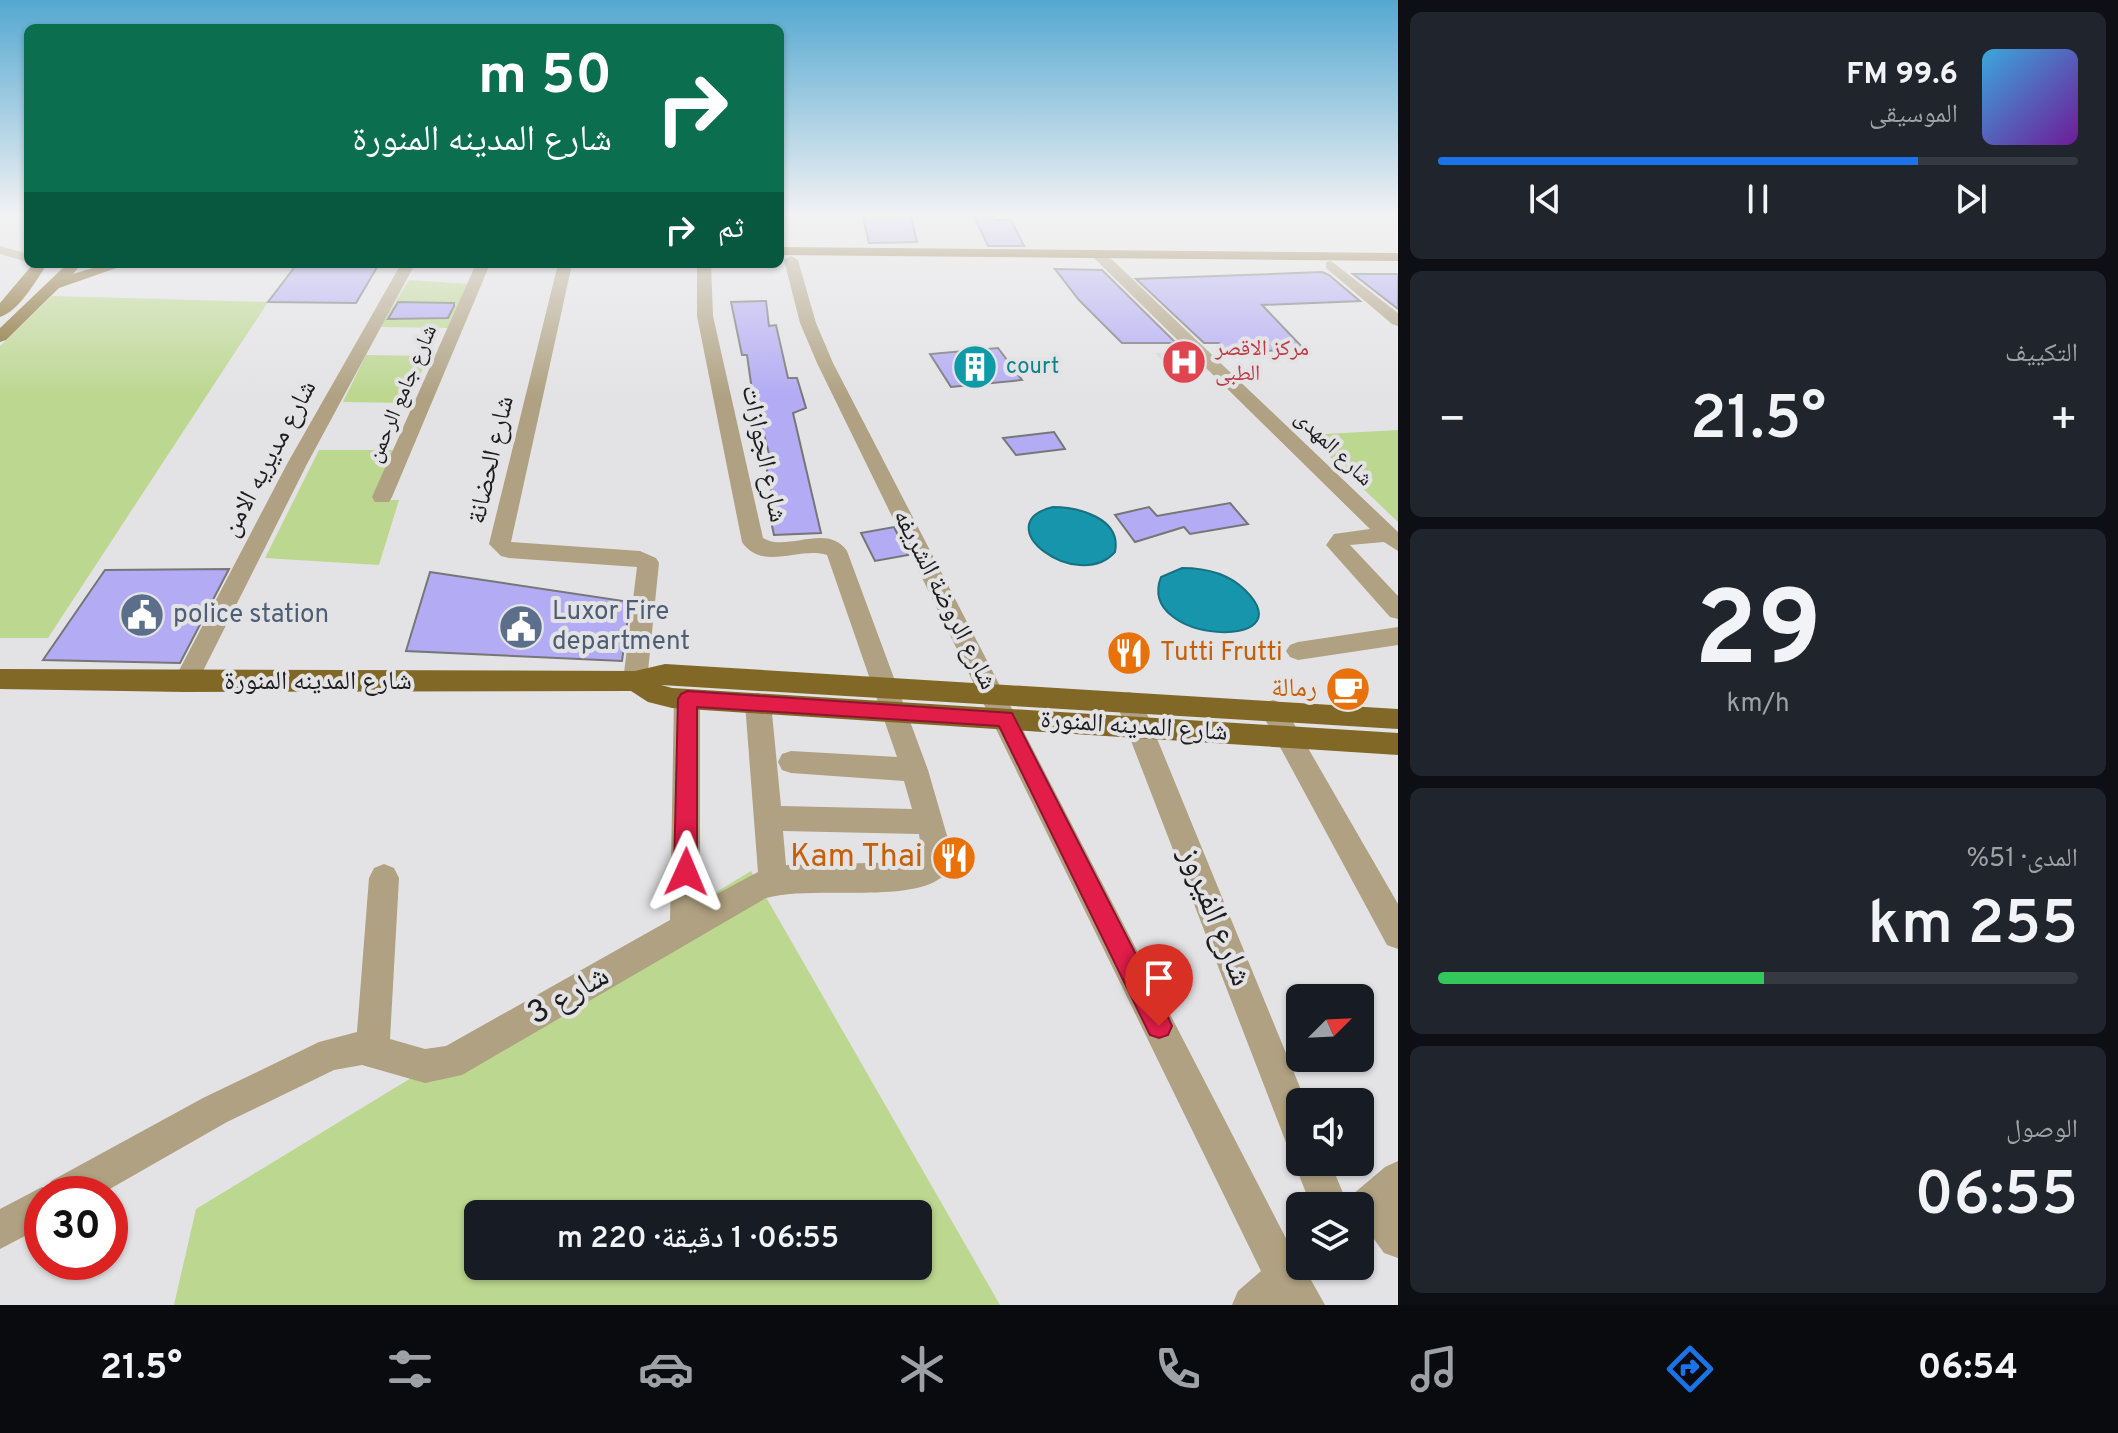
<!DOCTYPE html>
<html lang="ar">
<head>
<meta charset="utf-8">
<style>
	body { margin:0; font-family:Overpass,"Noto Naskh Arabic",sans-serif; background:#20242c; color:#f1f3f6; direction:rtl; height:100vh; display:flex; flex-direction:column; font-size:30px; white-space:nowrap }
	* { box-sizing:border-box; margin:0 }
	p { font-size:26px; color:#9ea1a6 }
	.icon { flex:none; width:44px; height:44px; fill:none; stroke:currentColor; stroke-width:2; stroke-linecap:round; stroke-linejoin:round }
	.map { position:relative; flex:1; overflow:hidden; direction:ltr }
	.drawer { display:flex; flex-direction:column; gap:12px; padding:12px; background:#0d0f14; width:720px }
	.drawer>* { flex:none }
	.hud { position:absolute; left:24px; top:24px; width:760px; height:244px; border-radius:12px; box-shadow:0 2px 6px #0004; direction:rtl; background:#0b6e4f; color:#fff; overflow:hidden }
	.needle { width:52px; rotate:66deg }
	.controls { position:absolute; left:1286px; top:984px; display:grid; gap:16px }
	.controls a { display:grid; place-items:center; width:88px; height:88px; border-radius:12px; background:#171b24; box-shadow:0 2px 6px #0004; font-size:40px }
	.speed { position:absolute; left:24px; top:1176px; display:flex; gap:16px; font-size:40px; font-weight:700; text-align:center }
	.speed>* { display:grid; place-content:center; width:104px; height:104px; border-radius:50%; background:#171b24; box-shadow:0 2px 6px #0004; line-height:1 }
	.speed .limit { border:12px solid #d22; background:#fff; color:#111 }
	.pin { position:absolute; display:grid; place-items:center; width:68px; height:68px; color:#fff; margin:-82px -34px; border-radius:50% 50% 50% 0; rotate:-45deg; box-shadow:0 0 8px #0007 }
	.pin .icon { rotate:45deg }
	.me { position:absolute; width:88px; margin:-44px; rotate:1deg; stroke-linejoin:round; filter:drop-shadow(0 0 6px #0008) }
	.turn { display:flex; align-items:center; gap:28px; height:168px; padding:0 40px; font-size:36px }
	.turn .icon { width:104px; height:104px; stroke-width:2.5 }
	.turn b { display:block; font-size:56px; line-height:68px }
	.then { display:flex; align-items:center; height:76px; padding:0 40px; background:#0003; gap:16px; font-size:30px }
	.big { font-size:60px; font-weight:600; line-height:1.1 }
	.drawer .tile { flex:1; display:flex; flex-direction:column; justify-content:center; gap:12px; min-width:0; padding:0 28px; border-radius:12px; background:#20242c }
	.drawer .dial { align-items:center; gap:0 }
	.dial b { font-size:104px; line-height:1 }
	.song { display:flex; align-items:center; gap:24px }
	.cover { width:96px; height:96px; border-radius:12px; background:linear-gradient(135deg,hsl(200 70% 55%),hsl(280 70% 35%)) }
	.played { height:8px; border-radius:4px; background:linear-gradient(90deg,#1a73e8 75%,#363941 75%) }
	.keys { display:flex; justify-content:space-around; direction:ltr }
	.heat { display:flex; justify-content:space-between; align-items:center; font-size:44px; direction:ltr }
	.charge { height:12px; border-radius:6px; background:linear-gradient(90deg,#34c759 51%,#363941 0) }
	.trip { position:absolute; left:464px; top:1200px; width:468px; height:80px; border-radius:12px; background:#171b24; box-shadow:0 2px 6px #0004; font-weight:600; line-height:80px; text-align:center; direction:rtl }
	.tabs { display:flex; height:128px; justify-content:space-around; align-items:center; background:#090b0e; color:#9ea1a6 }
	.tabs .icon { width:56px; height:56px }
	.tabs .selected { color:#1a73e8 }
	.tabs b { font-size:36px; color:#f1f3f6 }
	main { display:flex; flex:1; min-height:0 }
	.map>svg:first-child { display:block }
	.built { fill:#d6d7e0 }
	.green { fill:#bcd78f; fill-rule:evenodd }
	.water { fill:#1695ac; stroke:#187181; stroke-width:2 }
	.building { fill:#b3abf4; stroke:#767677; stroke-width:2 }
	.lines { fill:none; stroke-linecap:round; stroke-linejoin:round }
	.minor { fill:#afa181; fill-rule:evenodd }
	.major { fill:#826827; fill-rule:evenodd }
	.route { fill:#e11d48; stroke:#92132f; stroke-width:2 }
	.labels { text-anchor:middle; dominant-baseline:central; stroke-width:8; stroke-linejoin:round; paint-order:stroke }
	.far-health-label { font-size:22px; fill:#be3a42; stroke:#e3e3e5; text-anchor:start }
	.far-culture-label { font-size:22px; fill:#0d838f; stroke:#e3e3e5; text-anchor:start }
	.far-street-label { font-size:22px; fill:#1d1d1e; stroke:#e3e3e5 }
	.street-label { font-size:26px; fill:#1d1d1e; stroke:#e3e3e5 }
	.service-label { font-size:26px; fill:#4e5e75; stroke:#e3e3e5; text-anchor:start }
	.food-label { font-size:26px; fill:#c56008; stroke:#e3e3e5; text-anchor:start }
	.near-food-label { font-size:32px; fill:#c56008; stroke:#e3e3e5; text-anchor:end }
	.near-street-label { font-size:32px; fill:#1d1d1e; stroke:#e3e3e5 }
</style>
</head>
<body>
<main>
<section class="drawer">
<div class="tile">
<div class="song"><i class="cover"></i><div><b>99.6 FM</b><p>الموسيقى</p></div></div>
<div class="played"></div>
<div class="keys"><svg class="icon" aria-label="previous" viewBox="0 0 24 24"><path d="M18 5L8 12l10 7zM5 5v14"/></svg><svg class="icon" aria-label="pause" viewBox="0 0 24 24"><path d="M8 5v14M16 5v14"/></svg><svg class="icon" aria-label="next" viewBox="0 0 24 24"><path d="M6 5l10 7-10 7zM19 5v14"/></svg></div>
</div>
<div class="tile"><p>التكييف</p>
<div class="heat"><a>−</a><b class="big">21.5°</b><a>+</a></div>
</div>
<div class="tile dial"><b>29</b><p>km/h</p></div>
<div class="tile"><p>المدى · 51%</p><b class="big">255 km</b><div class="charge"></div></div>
<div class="tile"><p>الوصول</p><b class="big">06:55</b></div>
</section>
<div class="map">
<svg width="1398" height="1305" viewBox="0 0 1398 1305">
	<rect width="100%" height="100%" fill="#e3e3e5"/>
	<path class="built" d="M 1193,351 L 1215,371 L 1173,373 L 1155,353 Z"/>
	<g class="green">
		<path d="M 409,280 L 468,284 L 448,328 L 380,327 ZM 396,302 L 441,303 L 436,318 L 389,319 Z"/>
		<path d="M 52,296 L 268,302 L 48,638 L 0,638 L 0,346 Z"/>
		<path d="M 366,355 L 428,356 L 408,403 L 343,402 Z"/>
		<path d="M 1398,430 L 1398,522 L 1307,435 Z"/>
		<path d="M 319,450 L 393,450 L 375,500 L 399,500 L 379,565 L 265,558 Z"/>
		<path d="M 751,871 L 1000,1305 L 174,1305 L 196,1209 ZM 478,1214 L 918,1214 L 918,1266 L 478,1266 Z"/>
	</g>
	<g class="water">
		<path d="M 1053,507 C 1078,507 1122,518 1115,552 C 1077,594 985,524 1053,507 Z"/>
		<path d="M 1182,568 C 1205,568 1228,573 1245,590 C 1308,652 1135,644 1161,577 Z"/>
	</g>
	<g class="building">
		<path d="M 862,214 L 910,214 L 917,242 L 869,243 Z"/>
		<path d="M 973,214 L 992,214 L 995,220 L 1011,220 L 1024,246 L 988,246 Z"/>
		<path d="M 297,264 L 379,264 L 356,303 L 268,302 Z"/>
		<path d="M 1055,269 L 1102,270 L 1176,343 L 1122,343 L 1079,300 Z"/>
		<path d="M 1322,272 L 1329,275 L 1360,301 L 1262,305 L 1303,348 L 1231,354 L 1219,343 L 1204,343 L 1136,279 Z"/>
		<path d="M 1353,274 L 1398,274 L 1398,309 Z"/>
		<path d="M 766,301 L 769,326 L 776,325 L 788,378 L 797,378 L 806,408 L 793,413 L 821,533 L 774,535 L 769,512 L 775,511 L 766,465 L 772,465 L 752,390 L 747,355 L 742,355 L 731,302 Z"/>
		<path d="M 398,302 L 454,303 L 454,306 L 448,318 L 388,319 Z"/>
		<path d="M 998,348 L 1022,380 L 951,387 L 930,354 Z"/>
		<path d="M 1054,432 L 1065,449 L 1016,455 L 1003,438 Z"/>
		<path d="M 1230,503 L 1248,524 L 1190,534 L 1184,527 L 1135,542 L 1115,515 L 1149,507 L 1157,516 Z"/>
		<path d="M 894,527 L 908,555 L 875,561 L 861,533 Z"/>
		<path d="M 229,569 L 180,663 L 43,660 L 105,570 Z"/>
		<path d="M 430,572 L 630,602 L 622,661 L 406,651 Z"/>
	</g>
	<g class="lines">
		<g class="minor">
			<path d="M 0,246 L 28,254 L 28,262 L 0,254 Z"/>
			<path d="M 1098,250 L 1103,251 L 1398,532 L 1398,551 L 1384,542 L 1350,545 L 1398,596 L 1398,619 L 1390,617 L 1326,545 L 1334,534 L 1370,529 L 1093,257 L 1093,251 Z"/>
			<path d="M 791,256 L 798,260 L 816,323 L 833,363 L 1291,1248 L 1300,1244 L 1300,1266 L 1319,1266 L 1311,1280 L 1325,1305 L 1232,1305 L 1238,1291 L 1261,1271 L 817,363 L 800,323 L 784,260 Z"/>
			<path d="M 1331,261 L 1398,313 L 1398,326 L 1392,324 L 1326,268 L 1326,262 Z"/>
			<path d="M 401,264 L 415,264 L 307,464 L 194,689 L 185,692 L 176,689 L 173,682 L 287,464 Z"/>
			<path d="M 476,264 L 490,264 L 392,497 L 389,502 L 375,502 L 372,497 Z"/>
			<path d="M 558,264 L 572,264 L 511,542 L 640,551 L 656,558 L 659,563 L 647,681 L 644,688 L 635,691 L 626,688 L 623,681 L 637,567 L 509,558 L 501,556 L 489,544 Z"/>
			<path d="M 697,264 L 711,264 L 713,316 L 763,538 C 787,553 827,522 847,551 L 928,770 L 950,846 L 951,859 L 942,877 C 909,904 812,885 766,898 L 462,1075 L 425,1083 L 362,1065 L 334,1070 L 227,1122 L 101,1194 L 42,1194 L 42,1227 L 0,1249 L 0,1209 L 42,1187 L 47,1189 L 51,1181 L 203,1098 L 319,1042 L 357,1032 L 369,878 L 374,868 L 384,864 L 394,868 L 399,878 L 390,1039 L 425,1049 L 446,1046 L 670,920 L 674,699 L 678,692 L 687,689 L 696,692 L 700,699 L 700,903 L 758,872 L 745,703 L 749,696 L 758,693 L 767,696 L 771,703 L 781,806 L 912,809 L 904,781 L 791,773 L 782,770 L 778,762 L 782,754 L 791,751 L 897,757 L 827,555 C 800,546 762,572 742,542 L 697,316 ZM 783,831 L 919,834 L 922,858 L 911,862 L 786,865 Z"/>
			<path d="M 1398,627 L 1398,645 L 1298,660 L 1290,657 L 1286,651 L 1290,645 L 1298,642 Z"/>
			<path d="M 1129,692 L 1138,695 L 1142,702 L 1306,1102 L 1300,1102 L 1300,1162 L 1330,1162 L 1346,1200 L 1385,1167 L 1398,1161 L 1398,1258 L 1384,1253 L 1366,1228 L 1360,1231 L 1360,1206 L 1311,1206 L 1294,1162 L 1299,1149 L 1287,1145 L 1282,1132 L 1116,702 L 1120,695 Z"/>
			<path d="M 1273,700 L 1282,703 L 1398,904 L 1398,949 L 1387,945 L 1260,710 L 1264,703 Z"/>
		</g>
		<g class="major">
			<path d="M 780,247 L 1398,253 L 1398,261 L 780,255 Z"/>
			<path d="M 33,264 L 46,266 C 34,283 20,310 0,317 L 0,303 Z"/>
			<path d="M 106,264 L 128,264 L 59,288 L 6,340 L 0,342 L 0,328 L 66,265 L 76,265 L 78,268 L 73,274 Z"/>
			<path d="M 665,664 L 1398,709 L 1398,729 L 661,685 L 672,688 L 1398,733 L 1398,755 L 672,708 L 648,702 L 631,691 L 185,692 L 0,689 L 0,669 L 635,671 Z"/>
		</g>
	</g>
	<linearGradient id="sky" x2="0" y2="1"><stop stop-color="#54a8d0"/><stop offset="0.54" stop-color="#f2f2f3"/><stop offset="1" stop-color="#f2f2f3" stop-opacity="0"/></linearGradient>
	<rect width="1398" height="397" fill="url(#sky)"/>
	<path class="route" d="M 687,691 L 1012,713 L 1168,1017 L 1172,1026 L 1168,1035 L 1159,1038 L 1150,1035 L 999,726 L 697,707 L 697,872 L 693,880 L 686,883 L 678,880 L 674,872 L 678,699 L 681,694 Z"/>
	<defs>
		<g id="hospital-disc" transform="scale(2.3)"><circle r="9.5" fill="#e0444e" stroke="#e3e3e5"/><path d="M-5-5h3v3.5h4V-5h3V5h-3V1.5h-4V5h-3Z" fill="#fff"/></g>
		<g id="building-disc" transform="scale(2.3)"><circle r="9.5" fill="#0f9aa8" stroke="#e3e3e5"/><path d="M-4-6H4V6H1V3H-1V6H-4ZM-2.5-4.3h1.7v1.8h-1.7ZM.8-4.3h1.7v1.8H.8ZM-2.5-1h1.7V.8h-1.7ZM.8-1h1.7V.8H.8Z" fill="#fff"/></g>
		<g id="civic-disc" transform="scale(2.3)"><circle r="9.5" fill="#5c6f8a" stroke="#e3e3e5"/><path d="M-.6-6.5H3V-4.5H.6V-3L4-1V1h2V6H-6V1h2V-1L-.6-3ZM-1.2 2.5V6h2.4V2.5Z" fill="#fff"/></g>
		<g id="restaurant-disc" transform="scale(2.3)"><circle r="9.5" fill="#e8710a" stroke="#e3e3e5"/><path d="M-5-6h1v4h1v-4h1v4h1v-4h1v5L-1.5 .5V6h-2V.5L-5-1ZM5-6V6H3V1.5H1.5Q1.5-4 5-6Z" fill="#fff"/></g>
		<g id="cafe-disc" transform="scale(2.3)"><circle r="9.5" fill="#e8710a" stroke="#e3e3e5"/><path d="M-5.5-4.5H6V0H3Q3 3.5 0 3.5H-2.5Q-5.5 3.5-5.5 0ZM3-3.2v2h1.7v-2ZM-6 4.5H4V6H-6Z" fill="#fff"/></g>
	</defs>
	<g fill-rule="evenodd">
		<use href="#hospital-disc" x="1184" y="362"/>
		<use href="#building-disc" x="975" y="367"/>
		<use href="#civic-disc" x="142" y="615"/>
		<use href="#civic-disc" x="521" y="627"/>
		<use href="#restaurant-disc" x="1129" y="653"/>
		<use href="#cafe-disc" x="1348" y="689"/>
		<use href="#restaurant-disc" x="954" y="858"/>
	</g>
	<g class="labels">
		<g class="far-health-label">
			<text x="1215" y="349">مركز الاقصر<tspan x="1215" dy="25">الطبى</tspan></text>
		</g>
		<g class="far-culture-label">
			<text x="1006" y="367">court</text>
		</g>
		<g class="far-street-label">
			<text transform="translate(403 394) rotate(-67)">شارع جامع الرحمن</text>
			<text transform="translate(1333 449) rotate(44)">شارع المهدى</text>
		</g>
		<g class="street-label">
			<text transform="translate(763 454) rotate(78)">شارع الجوازات</text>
			<text transform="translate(270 459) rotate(-62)">شارع مديريه الامن</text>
			<text transform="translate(492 460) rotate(-77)">شارع الحضانة</text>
			<text transform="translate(944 600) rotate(63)">شارع الروضة الشريفه</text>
			<text x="318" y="682">شارع المدينه المنورة</text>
			<text transform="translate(1134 727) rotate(4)">شارع المدينه المنورة</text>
		</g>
		<g class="service-label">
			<text x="552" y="612">Luxor Fire<tspan x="552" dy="30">department</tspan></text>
			<text x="173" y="615">police station</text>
		</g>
		<g class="food-label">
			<text x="1160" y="653">Tutti Frutti</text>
			<text x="1317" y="689" text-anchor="end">رمالة</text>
		</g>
		<g class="near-food-label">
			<text x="923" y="858">Kam Thai</text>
		</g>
		<g class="near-street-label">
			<text transform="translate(1214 917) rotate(68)">شارع الفيروز</text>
			<text transform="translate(569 996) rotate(-30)">شارع 3</text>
		</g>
	</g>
</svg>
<div class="controls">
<a><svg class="needle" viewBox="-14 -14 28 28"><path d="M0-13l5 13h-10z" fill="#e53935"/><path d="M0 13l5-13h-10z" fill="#9ea1a6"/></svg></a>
<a><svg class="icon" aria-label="sound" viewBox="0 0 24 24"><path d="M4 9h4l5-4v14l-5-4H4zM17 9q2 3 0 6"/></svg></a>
<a><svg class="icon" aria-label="layers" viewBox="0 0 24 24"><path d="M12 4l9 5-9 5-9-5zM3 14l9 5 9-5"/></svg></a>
</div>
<div class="speed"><div class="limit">30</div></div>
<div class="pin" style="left:1159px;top:1026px;background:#d93025"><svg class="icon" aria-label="arrive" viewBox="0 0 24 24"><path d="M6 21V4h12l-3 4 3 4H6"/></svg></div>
<svg class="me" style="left:686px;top:872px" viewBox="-20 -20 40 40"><path d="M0-17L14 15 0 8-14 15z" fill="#e11d48" stroke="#fff" stroke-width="4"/></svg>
<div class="trip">06:55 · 1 دقيقة · 220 m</div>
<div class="hud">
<div class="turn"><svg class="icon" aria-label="right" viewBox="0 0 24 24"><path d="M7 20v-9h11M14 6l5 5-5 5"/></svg><div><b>50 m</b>شارع المدينه المنورة</div></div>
<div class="then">ثم<svg class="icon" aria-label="right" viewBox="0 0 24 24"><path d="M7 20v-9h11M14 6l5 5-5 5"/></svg></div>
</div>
</div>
</main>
<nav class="tabs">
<b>06:54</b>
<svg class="icon selected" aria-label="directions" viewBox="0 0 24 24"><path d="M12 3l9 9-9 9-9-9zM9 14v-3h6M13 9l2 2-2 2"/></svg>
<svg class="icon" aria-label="music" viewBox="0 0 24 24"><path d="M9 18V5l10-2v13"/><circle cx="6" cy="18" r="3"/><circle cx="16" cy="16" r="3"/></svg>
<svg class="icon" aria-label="phone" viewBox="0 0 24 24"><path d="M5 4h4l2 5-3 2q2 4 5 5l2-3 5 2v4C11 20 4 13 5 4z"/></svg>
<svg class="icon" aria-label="climate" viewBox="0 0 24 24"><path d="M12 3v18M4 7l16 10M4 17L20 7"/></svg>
<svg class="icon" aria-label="car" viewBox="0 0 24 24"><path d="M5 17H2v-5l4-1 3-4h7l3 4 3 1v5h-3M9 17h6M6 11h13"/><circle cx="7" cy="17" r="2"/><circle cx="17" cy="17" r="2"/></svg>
<svg class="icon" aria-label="filters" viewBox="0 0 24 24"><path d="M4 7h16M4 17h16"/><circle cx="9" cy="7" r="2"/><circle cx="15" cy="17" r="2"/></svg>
<b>21.5°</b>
</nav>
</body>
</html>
